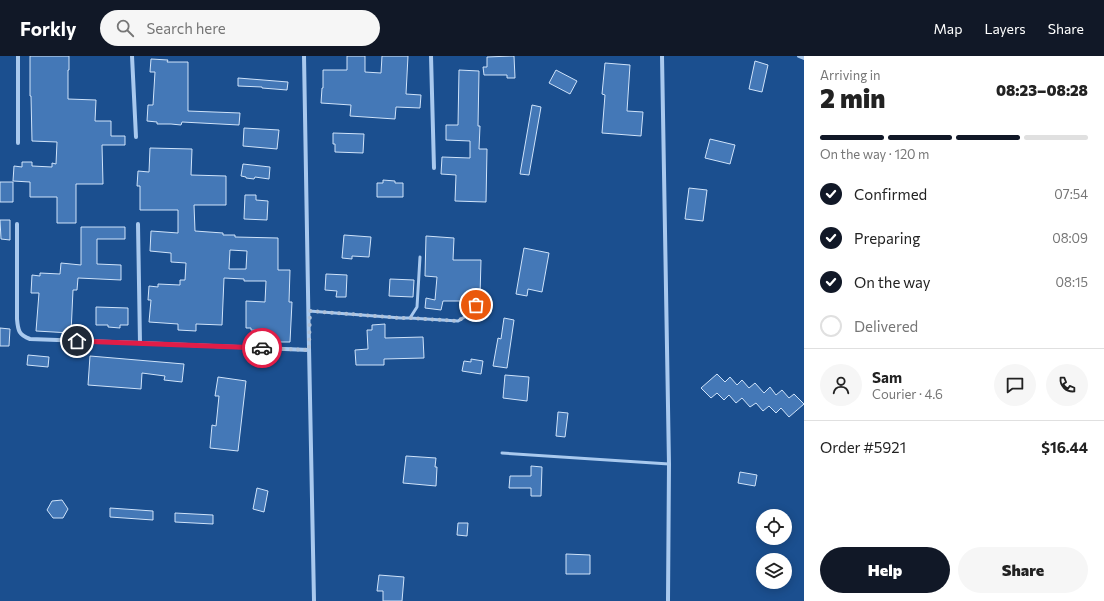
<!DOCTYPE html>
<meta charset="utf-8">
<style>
:root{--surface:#fff;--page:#f6f6f6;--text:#222;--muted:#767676;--line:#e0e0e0;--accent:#111827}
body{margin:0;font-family:Commissioner,sans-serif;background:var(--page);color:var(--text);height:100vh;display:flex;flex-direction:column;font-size:15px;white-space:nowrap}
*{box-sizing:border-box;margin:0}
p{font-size:13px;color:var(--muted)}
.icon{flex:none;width:22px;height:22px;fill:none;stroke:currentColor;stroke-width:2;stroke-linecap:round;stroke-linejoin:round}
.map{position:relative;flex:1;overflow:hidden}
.sheet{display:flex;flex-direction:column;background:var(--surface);width:300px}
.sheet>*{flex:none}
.buttons{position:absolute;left:756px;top:453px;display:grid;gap:8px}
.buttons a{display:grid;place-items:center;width:36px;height:36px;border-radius:50%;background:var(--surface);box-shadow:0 2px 10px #0003;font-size:20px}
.pin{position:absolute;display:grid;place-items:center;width:34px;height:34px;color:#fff;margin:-17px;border:2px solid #fff;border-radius:50%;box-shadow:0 1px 4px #0007}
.courier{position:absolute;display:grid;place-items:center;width:40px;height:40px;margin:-20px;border:3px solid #e11d48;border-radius:50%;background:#fff;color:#222;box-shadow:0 1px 5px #0007}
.overview em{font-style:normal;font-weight:800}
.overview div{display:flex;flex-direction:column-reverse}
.overview{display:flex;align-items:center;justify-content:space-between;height:68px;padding:0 16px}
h1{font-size:26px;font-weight:800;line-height:30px}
.bar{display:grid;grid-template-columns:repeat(4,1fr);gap:6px 4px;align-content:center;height:48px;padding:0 16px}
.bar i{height:5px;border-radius:3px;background:var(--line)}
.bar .active{background:var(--accent)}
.bar p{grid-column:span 4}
.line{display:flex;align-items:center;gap:10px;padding:0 16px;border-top:1px solid var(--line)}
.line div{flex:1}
.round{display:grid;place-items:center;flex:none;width:42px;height:42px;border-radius:21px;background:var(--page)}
ol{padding:0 16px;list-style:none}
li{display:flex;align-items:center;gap:12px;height:44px}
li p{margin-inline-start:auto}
li .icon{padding:4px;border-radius:50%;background:var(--accent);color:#fff;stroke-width:4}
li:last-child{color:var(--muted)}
li i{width:22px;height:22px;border:2px solid var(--line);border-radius:50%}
.action{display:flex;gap:8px;margin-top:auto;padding:8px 16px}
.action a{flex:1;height:46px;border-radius:24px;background:var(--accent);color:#fff;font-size:16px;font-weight:800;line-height:46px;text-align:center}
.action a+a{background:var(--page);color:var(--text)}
header{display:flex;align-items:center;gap:24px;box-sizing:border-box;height:56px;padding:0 20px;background:var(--accent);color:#fff}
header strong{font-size:19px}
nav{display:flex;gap:22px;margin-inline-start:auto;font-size:14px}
.search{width:280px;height:36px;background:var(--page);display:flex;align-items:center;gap:10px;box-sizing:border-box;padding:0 14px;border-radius:22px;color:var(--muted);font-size:15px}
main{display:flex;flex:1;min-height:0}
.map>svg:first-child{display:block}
</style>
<header>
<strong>Forkly</strong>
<div class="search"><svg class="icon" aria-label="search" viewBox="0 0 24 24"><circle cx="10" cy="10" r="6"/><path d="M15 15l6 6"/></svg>Search here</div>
<nav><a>Map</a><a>Layers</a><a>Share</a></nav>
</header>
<main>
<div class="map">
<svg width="804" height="545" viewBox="0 0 804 545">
<rect width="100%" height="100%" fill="#1b4f8f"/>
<path fill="#4478b7" stroke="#cfe3fa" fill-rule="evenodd" d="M30,0H69V14H68V43L96,44L95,65H111V80H125V89H102L103,128H76V167H57V141H30V126L13,125L14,110L22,111V106H32V110L52,111V107L56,108L57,86L32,85L31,40H30Z
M347,0H365V16L381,17L382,0H408L406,38L421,39L420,52L396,51L395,63L350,60L351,49L321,47L322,32H323V14H347Z
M511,0H514L515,22H507V19H484L483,11H487V1Z
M151,3L168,4L167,6H188V55L240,57L239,69L182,66L181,69L171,68H157V66L147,65L148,49H153L155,16H150Z
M755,5L768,9L762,36L749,33Z
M605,7L630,9L627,55L643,56L641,80L602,77L605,39L602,38Z
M459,14L479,15L478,70H480L479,93H487L486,146L455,145L456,119L441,118L442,101L470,102V85L446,84V69H458Z
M556,14L577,25L570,38L549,27Z
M238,22L288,26L287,34L262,32V31L238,30Z
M532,49L541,51L529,119L520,118Z
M244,72L279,74L277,93L243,90Z
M333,77L364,78L363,97L335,96V88H333Z
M710,83L735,89L730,108L705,102Z
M150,92L192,93L191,119L226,120V149H194L195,175L223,177V179H235V181L278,182V214H290L289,246H292L290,286H271V282H267L268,275L251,274V272H246V245L265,246L266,225H244V223L224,222L222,269L196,268V275L178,274V268L149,266L151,244H148L149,230L158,231V228L180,229V224H185L186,207L171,206V197L150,195L151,175L178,177V154H140V130H137L138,115L149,116ZM230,194L247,195L246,213H229Z
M243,108L270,111L269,123L255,121L254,123L246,122V121L241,120Z
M383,124L395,125V127H403V141H377V127H383Z
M0,126H13V146H0Z
M689,132L707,134L703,165L685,163Z
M245,139H256V144L268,145L267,164L244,163Z
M0,164H10V184L1,183Z
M81,171H125V183H97V208L121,209V224L78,222L77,234H73L71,277L36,275L39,237H31L32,219L40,220V217L60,218L61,207L81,209Z
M344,179L371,181L369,201L352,200V203L342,202Z
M426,180L454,182L453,204H481L480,240L464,239V245H443L441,254L425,252L426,242L435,244L437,221L425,220Z
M524,192L549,197L542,236L528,233L527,240L516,238Z
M326,218L347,219L346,241H336L337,235L325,234Z
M390,223L414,224L413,241L389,240Z
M96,251L128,252V269H120V272L108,271V269H96Z
M504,262L514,264L507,312L493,310L498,282L501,283Z
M385,268V282L423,281L424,302L384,303V309H356L355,294L368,293L367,274H372V269Z
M0,272L10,273L9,290H0Z
M28,299L49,301L48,311L27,309Z
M90,300L184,308L182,326L164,324L165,320L142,317L141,333L88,329Z
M471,303L483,305L481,318L462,315L464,305L471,306Z
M717,318L725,326L730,321L737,329L742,324L749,332L755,327L764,337L770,331L776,339L782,334L789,342L794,338L804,348L789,361L781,352L776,357L769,350L763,355L756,347L750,351L742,342L736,347L729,339L724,344L717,337L711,342L701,332Z
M505,319L529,321L527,345L503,342Z
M218,321L246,325L238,395L210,392L212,369L216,370L219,340H215Z
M558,356L568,357L565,381L556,380Z
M406,400L436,402L435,411H437L436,430L403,427Z
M531,410L542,411L541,440H531V432H509L510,420H531Z
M740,416L757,419L755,430L738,427Z
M257,432L268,435L264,456L253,453Z
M62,444L68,453L63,462H53L47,454L52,445Z
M110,452L153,455V464L110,461Z
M175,457L213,459V468L175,466Z
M458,467H468L467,480L457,479Z
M566,498L590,499V518H566Z
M379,519L404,521L402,545H383V535H377Z"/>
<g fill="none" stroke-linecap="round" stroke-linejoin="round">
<path stroke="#a9c9ee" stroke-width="3" d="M309,255L401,262H410L417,251L420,201
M410,262L458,265L471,257L475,249
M502,397L669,408"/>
<path stroke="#a9c9ee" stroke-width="4" d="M132,0L136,81
M304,0C308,182 309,363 314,545
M431,0L434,112
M662,0L669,408L668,545
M799,0L804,2
M18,87V0
M17,168V263C18,275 19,279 30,283L140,287L309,294
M138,168L140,287"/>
</g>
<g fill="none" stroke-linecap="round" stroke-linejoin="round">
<path stroke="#afc1d8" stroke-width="4" stroke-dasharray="0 7.2" d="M262,292L309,294L310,255L401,262H410L458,265L471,257L476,249"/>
<path stroke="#e11d48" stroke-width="5" d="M77,285L262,292"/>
</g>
</svg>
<div class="buttons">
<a><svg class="icon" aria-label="locate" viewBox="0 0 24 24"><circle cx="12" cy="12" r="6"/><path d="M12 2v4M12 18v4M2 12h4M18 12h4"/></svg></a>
<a><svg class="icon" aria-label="layers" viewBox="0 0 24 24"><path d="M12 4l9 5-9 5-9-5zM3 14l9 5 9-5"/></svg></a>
</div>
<div class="pin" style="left:476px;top:249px;background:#ea580c"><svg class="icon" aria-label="bag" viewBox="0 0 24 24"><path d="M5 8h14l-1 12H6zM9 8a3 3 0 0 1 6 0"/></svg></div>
<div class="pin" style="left:77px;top:285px;background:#1f2937"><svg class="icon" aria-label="home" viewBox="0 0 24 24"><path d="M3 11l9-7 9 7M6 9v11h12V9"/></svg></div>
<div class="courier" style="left:262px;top:292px"><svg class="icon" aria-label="car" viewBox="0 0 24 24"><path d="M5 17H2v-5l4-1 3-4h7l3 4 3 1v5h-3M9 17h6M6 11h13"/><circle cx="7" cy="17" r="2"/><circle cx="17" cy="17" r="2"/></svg></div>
</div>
<section class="sheet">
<div class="overview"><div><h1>2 min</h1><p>Arriving in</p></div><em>08:23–08:28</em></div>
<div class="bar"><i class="active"></i><i class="active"></i><i class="active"></i><i></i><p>On the way · 120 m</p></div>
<ol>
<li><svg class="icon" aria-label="check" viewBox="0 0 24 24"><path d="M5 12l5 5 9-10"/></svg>Confirmed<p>07:54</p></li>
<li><svg class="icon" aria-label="check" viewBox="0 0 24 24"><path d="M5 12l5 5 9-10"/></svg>Preparing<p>08:09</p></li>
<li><svg class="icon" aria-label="check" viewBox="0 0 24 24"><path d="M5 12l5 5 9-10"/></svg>On the way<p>08:15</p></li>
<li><i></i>Delivered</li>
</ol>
<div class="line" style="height:72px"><a class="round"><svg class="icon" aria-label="person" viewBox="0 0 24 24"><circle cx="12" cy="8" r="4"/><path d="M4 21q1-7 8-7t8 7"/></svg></a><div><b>Sam</b><p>Courier · 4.6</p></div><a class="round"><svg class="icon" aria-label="chat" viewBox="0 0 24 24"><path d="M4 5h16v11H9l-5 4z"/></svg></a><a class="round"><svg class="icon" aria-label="phone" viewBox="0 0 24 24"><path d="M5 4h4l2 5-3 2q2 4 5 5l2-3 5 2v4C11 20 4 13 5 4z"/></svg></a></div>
<div class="line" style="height:52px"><div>Order #5921</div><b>$16.44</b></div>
<div class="action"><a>Help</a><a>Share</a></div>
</section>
</main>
